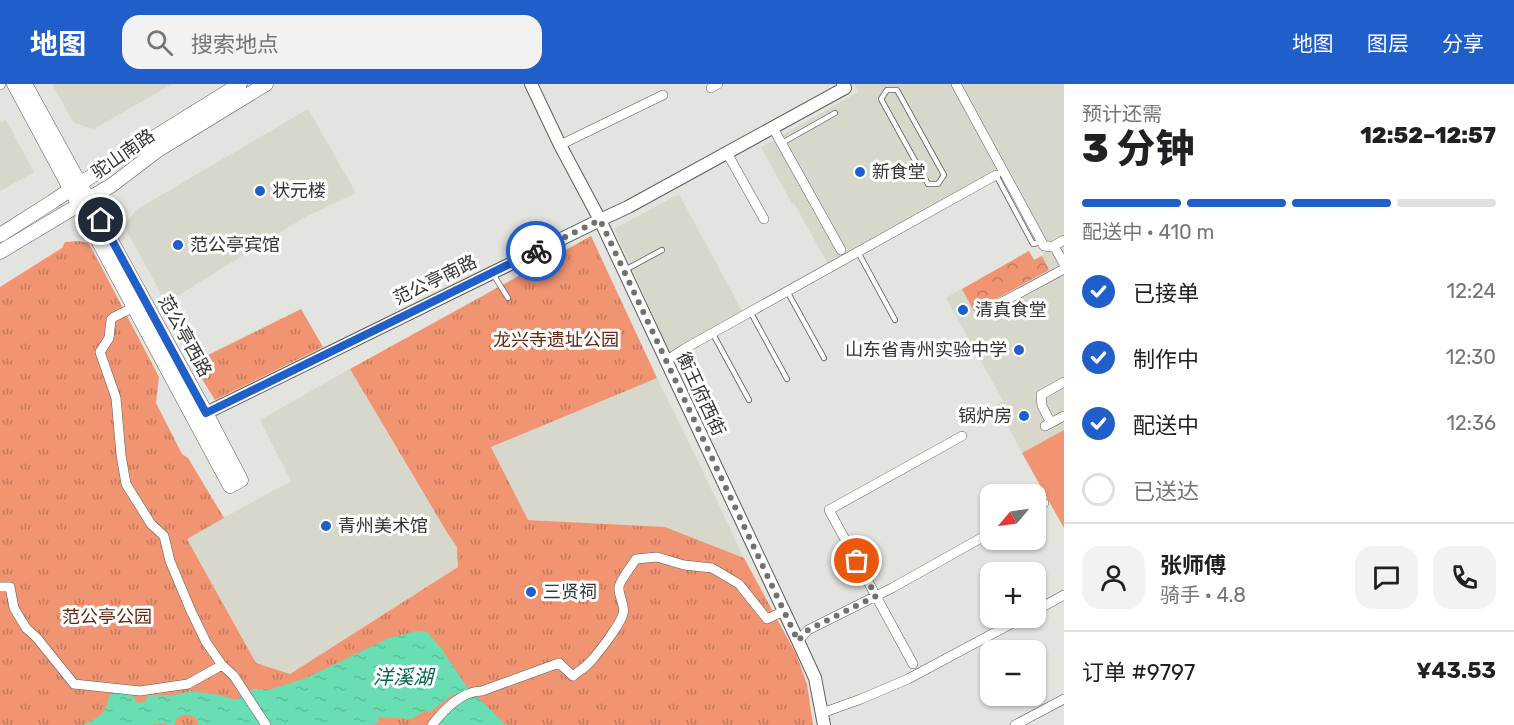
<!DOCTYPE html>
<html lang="zh">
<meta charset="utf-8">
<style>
:root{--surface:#fff;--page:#f2f2f2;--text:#202124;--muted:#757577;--line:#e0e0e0;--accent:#205eca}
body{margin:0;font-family:Rubik,"Noto Sans SC",sans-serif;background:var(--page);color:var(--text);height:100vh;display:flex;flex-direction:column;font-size:22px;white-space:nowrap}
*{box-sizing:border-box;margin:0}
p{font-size:20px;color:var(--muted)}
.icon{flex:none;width:33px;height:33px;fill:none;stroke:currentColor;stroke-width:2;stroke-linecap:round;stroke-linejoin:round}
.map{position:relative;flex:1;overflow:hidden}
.side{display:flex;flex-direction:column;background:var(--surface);width:450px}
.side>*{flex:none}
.needle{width:39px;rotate:241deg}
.buttons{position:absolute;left:980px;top:400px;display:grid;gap:12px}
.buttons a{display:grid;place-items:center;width:66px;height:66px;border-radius:12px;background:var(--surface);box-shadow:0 2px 4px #0004;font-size:30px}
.pin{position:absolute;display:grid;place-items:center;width:51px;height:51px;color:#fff;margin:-26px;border:3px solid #fff;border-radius:50%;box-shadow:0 2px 6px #0007}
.courier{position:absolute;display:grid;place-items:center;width:60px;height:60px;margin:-30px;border:4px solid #205eca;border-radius:50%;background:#fff;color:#222;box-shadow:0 2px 8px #0007}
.overview em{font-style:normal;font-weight:800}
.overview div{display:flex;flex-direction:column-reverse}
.overview{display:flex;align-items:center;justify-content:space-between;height:102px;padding:0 18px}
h1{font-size:39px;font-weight:800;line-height:45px}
.bar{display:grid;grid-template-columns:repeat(4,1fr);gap:9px 6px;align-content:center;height:72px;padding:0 18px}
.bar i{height:8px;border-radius:4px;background:var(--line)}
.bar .on{background:var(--accent)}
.bar p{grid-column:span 4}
.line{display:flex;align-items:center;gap:15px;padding:0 18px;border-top:2px solid var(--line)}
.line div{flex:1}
.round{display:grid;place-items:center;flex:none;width:63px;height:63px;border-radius:18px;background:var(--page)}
ol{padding:0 18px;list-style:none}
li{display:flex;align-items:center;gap:18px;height:66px}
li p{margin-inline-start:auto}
li .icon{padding:6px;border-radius:50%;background:var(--accent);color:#fff;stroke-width:4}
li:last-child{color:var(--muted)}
li i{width:33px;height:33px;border:3px solid var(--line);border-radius:50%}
header{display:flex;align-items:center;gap:36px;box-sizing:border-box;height:84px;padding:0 30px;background:var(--accent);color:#fff}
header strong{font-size:28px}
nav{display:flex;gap:33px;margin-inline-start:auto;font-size:21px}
.search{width:420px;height:54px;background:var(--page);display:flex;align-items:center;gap:15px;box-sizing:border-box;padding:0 21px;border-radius:18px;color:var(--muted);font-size:22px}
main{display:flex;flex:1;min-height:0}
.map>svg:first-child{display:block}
</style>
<header>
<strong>地图</strong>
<div class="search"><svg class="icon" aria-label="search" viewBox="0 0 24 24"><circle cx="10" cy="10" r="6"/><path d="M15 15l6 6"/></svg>搜索地点</div>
<nav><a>地图</a><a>图层</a><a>分享</a></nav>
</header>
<main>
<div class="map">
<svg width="1064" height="641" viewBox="0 0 1064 641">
<defs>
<pattern id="forest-crowns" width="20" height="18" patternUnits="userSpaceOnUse" patternTransform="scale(1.5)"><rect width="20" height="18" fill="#f09472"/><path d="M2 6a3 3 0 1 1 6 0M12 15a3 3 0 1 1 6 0" fill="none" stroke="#c37a5e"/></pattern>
<pattern id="park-tufts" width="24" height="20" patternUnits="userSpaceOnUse" patternTransform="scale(1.5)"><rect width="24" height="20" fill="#f09472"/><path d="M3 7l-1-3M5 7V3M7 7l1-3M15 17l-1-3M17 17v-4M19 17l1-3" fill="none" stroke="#c37a5e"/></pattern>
<pattern id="water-ripples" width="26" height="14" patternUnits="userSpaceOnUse" patternTransform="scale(1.5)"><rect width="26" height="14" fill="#6adeb3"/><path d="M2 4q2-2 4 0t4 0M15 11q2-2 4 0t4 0" fill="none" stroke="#5cbf9a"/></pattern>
</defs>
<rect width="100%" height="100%" fill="#e3e3df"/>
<path fill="#d8d7cc" d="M52,0H172L94,45L74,39Z
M854,0H1064V444L996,321L1003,317L946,214L1029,167L1034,176L1044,170L997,85L828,180L794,119L792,120L761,63L858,8Z
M308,25L356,109L305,133L166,219L124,142L136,126Z
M0,36L1,38L6,36L34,88L0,107Z
M679,110L742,227L670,268L614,145Z
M350,285L448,450L458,463V483L290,590L256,579L187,454L291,397L260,336Z
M657,294L697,375L744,474L665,443L527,436L491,362Z"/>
<path fill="#f09472" d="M1064,346V444L1022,369Z"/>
<path fill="url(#forest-crowns)" d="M1029,167L1034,176L1042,172L1049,186L974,227L962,205Z"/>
<path fill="url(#park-tufts)" d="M591,152L657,294L491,363L528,436L665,443L744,474L796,570L807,600L813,641H0V203L62,164L65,158L79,157L88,159L92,165L159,293L156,319L182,370L188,374L224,434L187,455L256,579L290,590L458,483L457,463L448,450L350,285Z
M301,225L323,263L215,316L192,279Z"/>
<path fill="url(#water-ripples)" d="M417,547L427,548L441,564L467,603L506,641H435L462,609L452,611L429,629L427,626L411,635L381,633L378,635L379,638L373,641H198L197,637L193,632C186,630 181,630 175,636V641H167L164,639L151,641H83C88,638 95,636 100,631C117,616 95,607 131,610L138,619L145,618L148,611H175L191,607L220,611L235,616L253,605H272L306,594L389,554Z"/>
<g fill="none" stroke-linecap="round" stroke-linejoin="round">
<defs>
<path id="lane" d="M887,6H897L944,91L938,100H928L881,15Z
M782,59L835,29
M996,91L1033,160L1041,158
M858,168L895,236
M625,186L662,166
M493,190L508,214
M787,207L824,274
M751,229L787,295
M713,250L749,316"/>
<path id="street" d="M956,0L1044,162L1052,163L1064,156
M0,1L1,0
M711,4L718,0
M773,44L841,166
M560,61L663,11
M727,69L764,135
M1054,162L1064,180
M134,223L114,233L111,236L109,254L100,268L116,314L121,371L126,400L151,440L164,452L170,477L191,527L206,558L222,581
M984,228L1064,185
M666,277L684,265L750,228L996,91
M1051,339L1042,322L1041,311L1064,298
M1045,342L1064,332
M1035,424L1044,419
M0,503H10L14,524L26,544L37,554L74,600L140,607L188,600L222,581L234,592L266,641
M1035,527L1064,511
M798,557L808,546L892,504L990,449
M913,580L829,426L962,352
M822,629L861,615L908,595L1022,534
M432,641C444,626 461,607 482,607L559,579L573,592C579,587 586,583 591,577C599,568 620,541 623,530C626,522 618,512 619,503C619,498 632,481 636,475L657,473L684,481L712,484L739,500L767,535L784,527
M1015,641L1064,615"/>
<path id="secondary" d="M531,0L560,61L600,136L798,557L815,594L824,641
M198,333L600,136L628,123L845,4L843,0"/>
<path id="primary" d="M14,0L230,402L241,396L206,329L25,0
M0,151L52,118L71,105L240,0
M0,168L112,101L158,66L266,0"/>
</defs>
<use href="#lane" stroke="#5d5c59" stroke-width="6"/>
<use href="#street" stroke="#5d5c59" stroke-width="10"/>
<use href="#secondary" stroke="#5d5c59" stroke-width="14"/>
<use href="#primary" stroke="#5d5c59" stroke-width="15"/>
<use href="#lane" stroke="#fff" stroke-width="4.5"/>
<use href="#street" stroke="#fff" stroke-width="9"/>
<use href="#secondary" stroke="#fff" stroke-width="12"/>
<use href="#primary" stroke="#fff" stroke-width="14"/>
</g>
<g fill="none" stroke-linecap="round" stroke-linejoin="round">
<path stroke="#71716f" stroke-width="6" stroke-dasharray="0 10.8" d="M536,167L600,136L798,557L808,546L876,512L857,477"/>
<path stroke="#205eca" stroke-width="8" d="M101,136L206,329L536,167"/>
</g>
<g fill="#205eca" stroke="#fff" stroke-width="2">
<circle cx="860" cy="88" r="6"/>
<circle cx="260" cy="107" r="6"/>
<circle cx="178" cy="161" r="6"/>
<circle cx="963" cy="226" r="6"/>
<circle cx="1019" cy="266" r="6"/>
<circle cx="1024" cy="332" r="6"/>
<circle cx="326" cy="442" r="6"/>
<circle cx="531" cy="508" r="6"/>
</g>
<g text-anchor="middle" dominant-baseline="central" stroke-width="6" stroke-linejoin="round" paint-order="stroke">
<g font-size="18" fill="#343432" stroke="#fff">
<text transform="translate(123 70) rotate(-35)">驼山南路</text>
<text transform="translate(435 196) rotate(-26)">范公亭南路</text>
<text transform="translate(185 252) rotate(61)">范公亭西路</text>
<text transform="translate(701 310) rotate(65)">衡王府西街</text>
</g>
<g font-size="18" fill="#343432" stroke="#fff" text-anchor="start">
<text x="872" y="88">新食堂</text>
<text x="272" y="107">状元楼</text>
<text x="190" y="161">范公亭宾馆</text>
<text x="975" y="226">清真食堂</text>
<text x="1007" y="266" text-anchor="end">山东省青州实验中学</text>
<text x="1012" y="332" text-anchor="end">锅炉房</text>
<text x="338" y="442">青州美术馆</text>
<text x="543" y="508">三贤祠</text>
</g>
<g font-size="18" fill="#632811" stroke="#fff">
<text x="556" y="256">龙兴寺遗址公园</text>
<text x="107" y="533">范公亭公园</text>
</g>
<g font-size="20" font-style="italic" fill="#006449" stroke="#fff">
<text x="403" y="593">洋溪湖</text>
</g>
</g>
</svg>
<div class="buttons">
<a><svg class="needle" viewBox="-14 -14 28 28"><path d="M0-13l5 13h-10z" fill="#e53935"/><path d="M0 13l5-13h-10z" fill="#757577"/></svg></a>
<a>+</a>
<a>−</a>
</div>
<div class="pin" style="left:857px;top:477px;background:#ea580c"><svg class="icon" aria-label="bag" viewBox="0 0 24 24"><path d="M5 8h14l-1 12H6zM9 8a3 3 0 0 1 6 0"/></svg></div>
<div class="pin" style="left:101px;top:136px;background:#1f2937"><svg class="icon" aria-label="home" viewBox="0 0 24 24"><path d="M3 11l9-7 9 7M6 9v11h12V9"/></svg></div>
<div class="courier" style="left:536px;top:167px"><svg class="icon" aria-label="bike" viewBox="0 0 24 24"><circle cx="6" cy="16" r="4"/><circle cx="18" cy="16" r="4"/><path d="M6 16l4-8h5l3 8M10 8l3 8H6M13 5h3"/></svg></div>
</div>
<section class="side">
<div class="overview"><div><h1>3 分钟</h1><p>预计还需</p></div><em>12:52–12:57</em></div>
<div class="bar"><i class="on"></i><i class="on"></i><i class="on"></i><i></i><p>配送中 · 410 m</p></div>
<ol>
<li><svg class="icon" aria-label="check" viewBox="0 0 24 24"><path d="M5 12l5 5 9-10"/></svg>已接单<p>12:24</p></li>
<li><svg class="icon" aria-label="check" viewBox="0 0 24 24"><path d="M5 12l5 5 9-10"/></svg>制作中<p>12:30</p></li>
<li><svg class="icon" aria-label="check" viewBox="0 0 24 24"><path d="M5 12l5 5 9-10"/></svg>配送中<p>12:36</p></li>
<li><i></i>已送达</li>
</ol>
<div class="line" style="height:108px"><a class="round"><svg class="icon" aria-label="person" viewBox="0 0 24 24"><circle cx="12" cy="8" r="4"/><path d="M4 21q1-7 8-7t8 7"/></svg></a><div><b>张师傅</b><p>骑手 · 4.8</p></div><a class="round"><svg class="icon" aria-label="chat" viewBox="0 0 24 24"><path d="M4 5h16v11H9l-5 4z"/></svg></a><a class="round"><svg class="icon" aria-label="phone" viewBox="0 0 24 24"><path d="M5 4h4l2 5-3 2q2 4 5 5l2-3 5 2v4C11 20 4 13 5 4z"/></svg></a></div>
<div class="line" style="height:78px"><div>订单 #9797</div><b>¥43.53</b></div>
</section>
</main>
